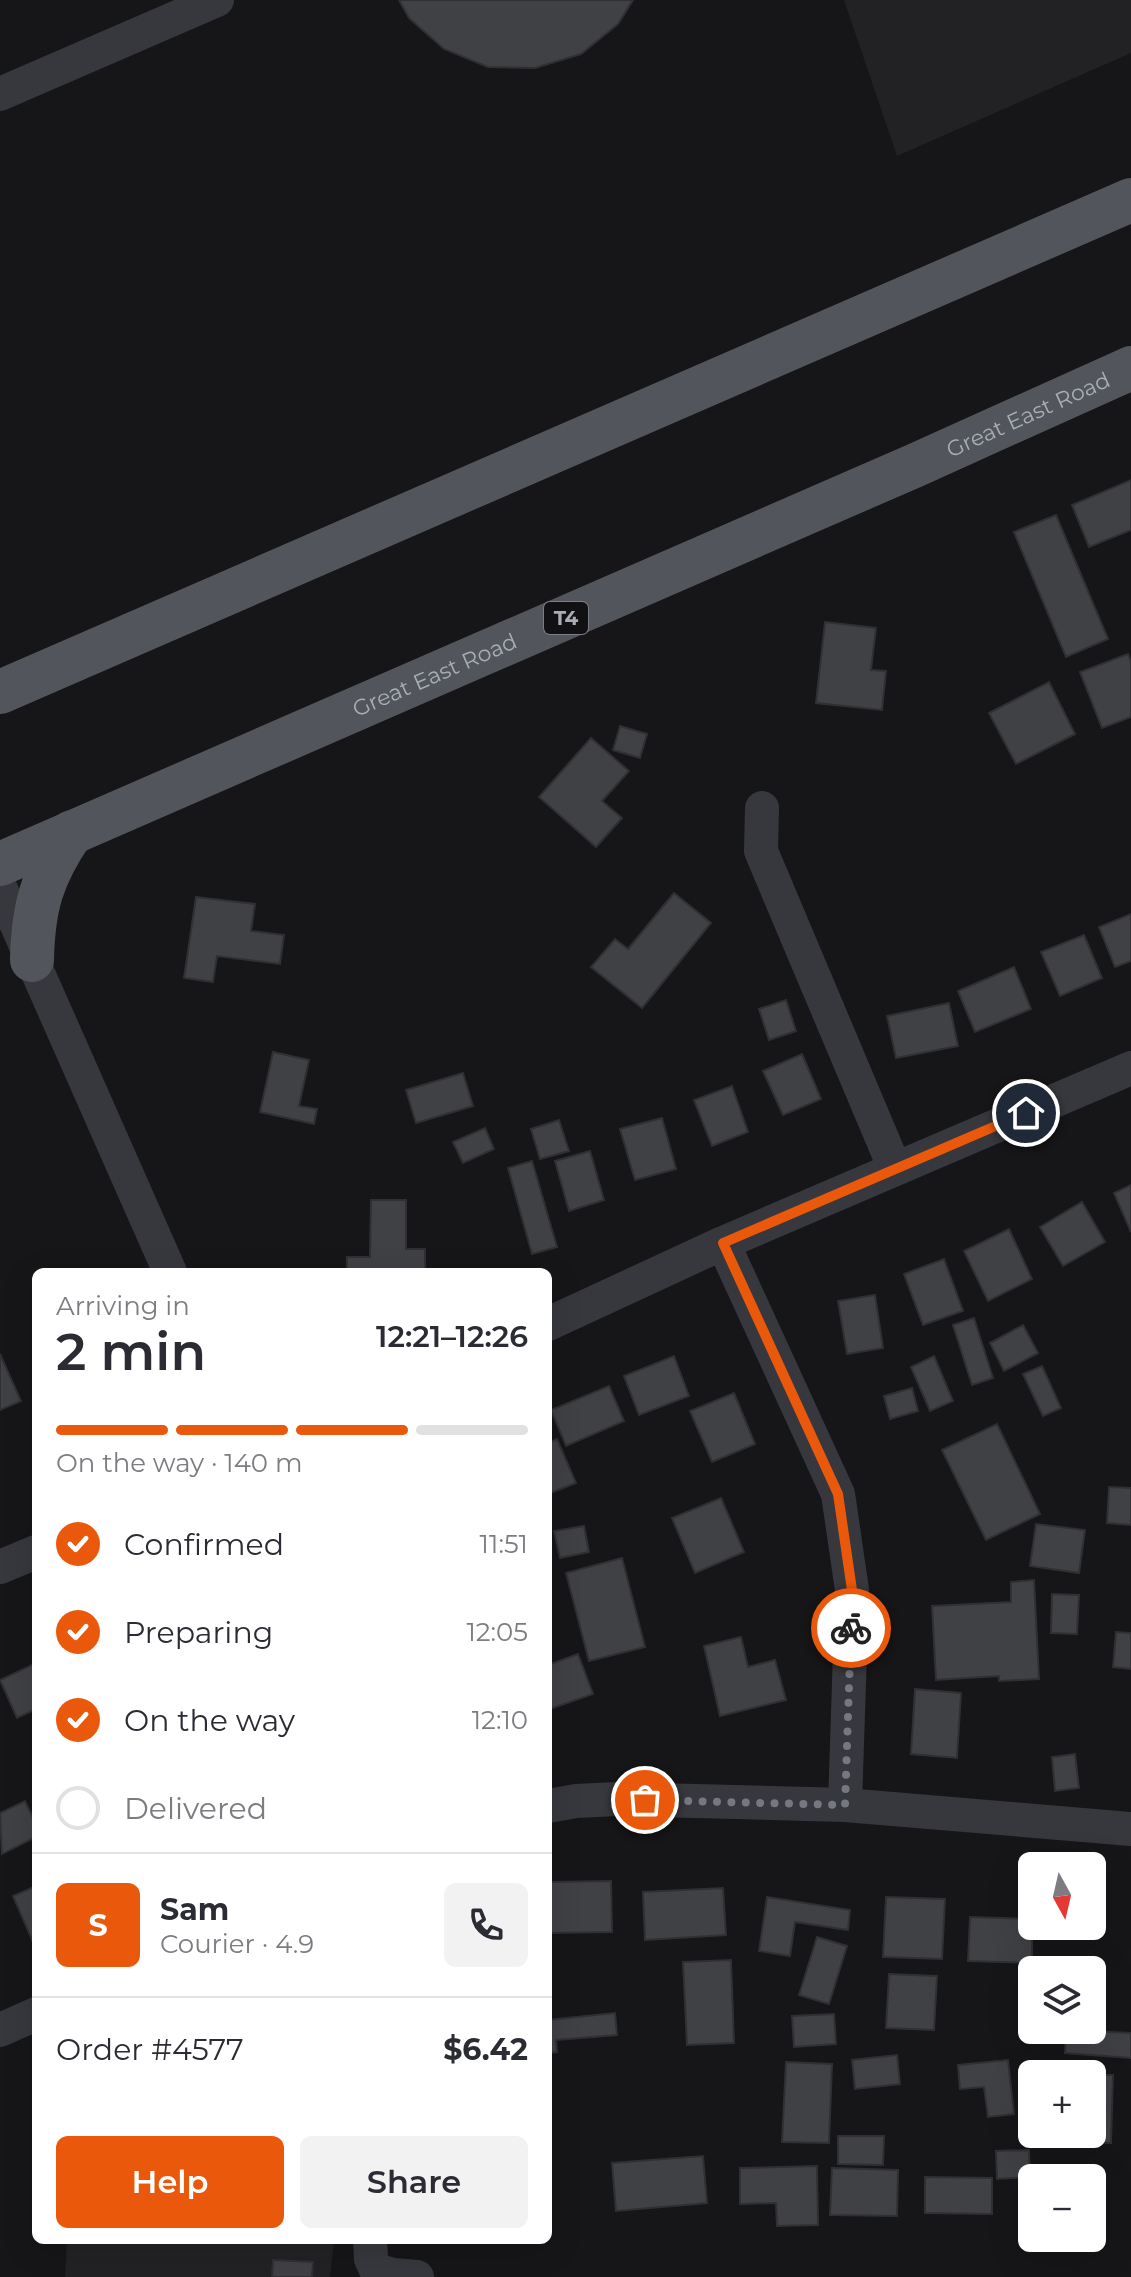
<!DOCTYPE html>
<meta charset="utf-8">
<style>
:root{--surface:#fff;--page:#f2f2f3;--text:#2b2b33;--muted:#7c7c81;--line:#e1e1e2;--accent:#ea580c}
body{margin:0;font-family:Montserrat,sans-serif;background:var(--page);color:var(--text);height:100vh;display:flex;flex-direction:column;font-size:30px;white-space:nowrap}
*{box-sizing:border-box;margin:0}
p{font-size:26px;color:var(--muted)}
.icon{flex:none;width:44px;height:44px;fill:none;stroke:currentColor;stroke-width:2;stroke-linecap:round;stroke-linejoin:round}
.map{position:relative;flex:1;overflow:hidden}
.details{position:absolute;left:32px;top:1268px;width:520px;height:976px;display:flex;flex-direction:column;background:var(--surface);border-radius:12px;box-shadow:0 8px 32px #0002}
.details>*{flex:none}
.needle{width:52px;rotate:172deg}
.controls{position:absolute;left:1018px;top:1852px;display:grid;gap:16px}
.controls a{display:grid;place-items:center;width:88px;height:88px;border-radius:12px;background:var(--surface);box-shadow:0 8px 32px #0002;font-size:40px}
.pin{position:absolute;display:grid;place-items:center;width:68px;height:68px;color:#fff;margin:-34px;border:4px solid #fff;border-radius:50%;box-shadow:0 2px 8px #0007}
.courier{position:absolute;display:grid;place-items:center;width:80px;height:80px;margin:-40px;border:6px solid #ea580c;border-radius:50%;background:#fff;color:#222;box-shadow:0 2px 10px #0007}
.head em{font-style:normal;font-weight:600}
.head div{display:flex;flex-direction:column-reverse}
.head{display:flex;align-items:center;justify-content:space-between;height:136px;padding:0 24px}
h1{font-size:52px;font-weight:600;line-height:60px}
.bar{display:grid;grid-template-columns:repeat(4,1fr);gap:12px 8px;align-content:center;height:96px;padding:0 24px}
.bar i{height:10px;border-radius:6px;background:var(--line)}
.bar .current{background:var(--accent)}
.bar p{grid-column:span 4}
.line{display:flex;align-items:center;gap:20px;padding:0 24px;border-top:2px solid var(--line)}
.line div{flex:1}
.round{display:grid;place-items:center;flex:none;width:84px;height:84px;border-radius:12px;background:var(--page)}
ol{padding:0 24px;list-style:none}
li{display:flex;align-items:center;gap:24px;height:88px}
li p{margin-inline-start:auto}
li .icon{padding:8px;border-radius:50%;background:var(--accent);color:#fff;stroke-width:4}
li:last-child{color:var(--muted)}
li i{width:44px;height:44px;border:4px solid var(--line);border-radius:50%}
.cta{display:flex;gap:16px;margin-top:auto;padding:16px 24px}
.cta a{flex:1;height:92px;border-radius:12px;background:var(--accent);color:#fff;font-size:32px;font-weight:600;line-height:92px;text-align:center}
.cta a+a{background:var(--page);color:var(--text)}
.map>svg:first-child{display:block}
</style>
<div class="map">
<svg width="1131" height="2277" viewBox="0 0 1131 2277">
<rect width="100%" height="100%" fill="#161618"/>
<path fill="#222225" d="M844,0H1131V53L897,156Z
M67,2240H334L330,2277H65Z"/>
<path fill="#404145" stroke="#303034" stroke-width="2" d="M399,0H633L618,24L581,54L535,68L488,67L444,49L409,18Z
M1131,480V530L1089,547L1072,505Z
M1056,515L1108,639L1066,657L1014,532Z
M825,622L876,628L871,670L886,671L882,710L816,703Z
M1128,654L1131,662V717L1102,728L1080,672Z
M1049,682L1075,734L1016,764L989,713Z
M620,726L647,734L640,758L613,750Z
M591,738L629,771L602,801L622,818L596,847L539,797Z
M674,893L711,923L642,1008L591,967L615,939L628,949Z
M196,897L255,904L251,931L284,935L280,964L217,956L213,982L184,978Z
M1131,914V961L1115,967L1099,927Z
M1084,935L1102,978L1060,996L1041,952Z
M1014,967L1031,1009L975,1032L958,991Z
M786,1000L796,1031L769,1040L759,1009Z
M949,1003L958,1046L896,1058L887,1016Z
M273,1052L309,1060L299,1106L317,1109L314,1124L260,1112Z
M802,1054L821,1099L783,1115L763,1071Z
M463,1073L473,1106L416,1123L406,1090Z
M732,1086L748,1132L712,1146L694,1100Z
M662,1118L676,1169L635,1180L620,1129Z
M559,1120L569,1151L540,1159L531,1129Z
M485,1128L494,1149L463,1163L453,1142Z
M590,1151L604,1200L569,1211L555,1161Z
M532,1161L557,1247L532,1254L508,1168Z
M1131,1185V1232L1114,1193Z
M371,1200H406V1249H425V1272H347V1257H370Z
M1082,1202L1105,1242L1063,1266L1040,1227Z
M1009,1229L1032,1279L988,1301L964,1251Z
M944,1259L963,1311L923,1325L904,1274Z
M875,1295L883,1348L847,1354L838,1301Z
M974,1318L993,1378L972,1385L953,1325Z
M1023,1325L1038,1353L1004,1371L990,1343Z
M0,1354L21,1401L0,1410Z
M674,1356L689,1396L639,1415L624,1376Z
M934,1356L953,1401L930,1411L911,1367Z
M1042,1366L1061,1408L1043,1416L1023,1374Z
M609,1386L624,1421L566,1446L551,1410Z
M912,1388L918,1411L890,1419L884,1396Z
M734,1393L755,1444L712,1462L690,1411Z
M997,1424L1040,1514L986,1540L942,1450Z
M557,1439L576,1483L548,1494V1443Z
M1109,1487L1131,1488V1525L1107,1523Z
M721,1498L744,1552L695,1573L672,1518Z
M1036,1524L1085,1530L1079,1573L1030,1566Z
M584,1526L589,1552L560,1558L554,1531Z
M622,1558L645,1647L589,1661L566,1573Z
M1034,1580L1039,1679L999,1681V1676L936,1680L932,1606L1011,1602V1582Z
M1052,1594L1079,1595L1077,1634L1051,1633Z
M1116,1632L1131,1633V1669L1113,1667Z
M741,1637L748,1667L775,1660L786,1700L720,1716L704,1646Z
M578,1654L593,1694L550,1709L548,1665Z
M36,1663V1709L17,1718L0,1680Z
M915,1689L961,1693L957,1758L911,1754Z
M1075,1754L1079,1788L1055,1791L1052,1757Z
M25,1801L36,1824V1837L2,1854L0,1813Z
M611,1881L612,1932L548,1933V1882Z
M36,1886V1949L13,1896Z
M723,1888L726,1935L645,1940L643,1892Z
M767,1897L850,1910L848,1930L795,1922L790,1956L759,1951Z
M886,1897L945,1899L942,1959L883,1957Z
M970,1917L1032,1919V1963L968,1961Z
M817,1937L847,1946L829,2004L799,1995Z
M731,1960L734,2043L687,2045L683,1962Z
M889,1974L937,1976L934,2030L886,2028Z
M615,2013L617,2035L556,2040L557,2052L548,2053V2020Z
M834,2014L836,2044L794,2047L792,2016Z
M1066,2030L1131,2033V2058L1065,2053Z
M897,2055L900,2084L855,2089L852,2060Z
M1008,2060L1014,2114L988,2117L984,2087L960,2089L958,2065Z
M786,2062L832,2064L829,2143L782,2142Z
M1092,2075H1113L1111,2143L1059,2142V2134H1092Z
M838,2136H884L883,2165L838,2164Z
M1029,2150L1030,2177L997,2179L996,2151Z
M703,2156L707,2203L616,2211L612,2163Z
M817,2166L818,2225L777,2226L776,2203L740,2204V2168Z
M832,2168L898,2170L897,2216L830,2215Z
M925,2177L992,2178V2214L925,2213Z
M1097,2205L1099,2236H1092V2206Z
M273,2260L313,2262L312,2277H272Z"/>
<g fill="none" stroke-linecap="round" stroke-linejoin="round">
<path stroke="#37383d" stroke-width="34" d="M0,94L217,0
M762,808L761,851L895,1169
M0,887L170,1272
M723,1243L838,1494L852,1590L845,1805
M548,1324L723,1243L1131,1068
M0,1567L36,1552
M548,1806L576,1801L617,1799L845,1805L1131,1829
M0,2030L36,2014
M370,2240L371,2259L376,2270L393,2275L417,2277"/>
<g stroke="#53555c" stroke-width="44">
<path d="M0,692L1131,200"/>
<path id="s1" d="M0,864L916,465L1131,368"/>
<path d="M32,960C33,907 42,876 72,832"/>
</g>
</g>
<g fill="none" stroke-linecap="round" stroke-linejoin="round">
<path stroke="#757880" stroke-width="8" stroke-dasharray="0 14.4" d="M645,1800L845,1805L851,1628"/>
<path stroke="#ea580c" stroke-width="10" d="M851,1628L852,1590L838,1494L723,1243L1026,1113"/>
</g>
<g text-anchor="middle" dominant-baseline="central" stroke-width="7" stroke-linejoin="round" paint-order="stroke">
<rect fill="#111113" stroke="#7b7e86" stroke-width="2" x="544" y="602" width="44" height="32" rx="6"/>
<g font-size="20" font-weight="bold" fill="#a8adb8">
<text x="566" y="618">T4</text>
</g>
<g font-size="22" fill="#a8adb8" stroke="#111113">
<text stroke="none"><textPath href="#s1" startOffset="1122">Great East Road</textPath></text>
<text stroke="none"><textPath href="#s1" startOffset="474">Great East Road</textPath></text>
</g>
</g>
</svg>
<div class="controls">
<a><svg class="needle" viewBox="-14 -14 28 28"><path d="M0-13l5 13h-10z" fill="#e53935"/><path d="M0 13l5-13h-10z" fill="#7c7c81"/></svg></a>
<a><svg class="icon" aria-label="layers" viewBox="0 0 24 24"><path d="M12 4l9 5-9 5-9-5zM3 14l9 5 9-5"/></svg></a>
<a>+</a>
<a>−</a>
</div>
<div class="pin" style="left:645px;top:1800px;background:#ea580c"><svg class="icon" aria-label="bag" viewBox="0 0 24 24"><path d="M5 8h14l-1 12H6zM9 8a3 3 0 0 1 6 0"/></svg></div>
<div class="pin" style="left:1026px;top:1113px;background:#1f2937"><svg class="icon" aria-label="home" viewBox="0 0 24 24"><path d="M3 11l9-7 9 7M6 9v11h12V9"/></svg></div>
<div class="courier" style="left:851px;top:1628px"><svg class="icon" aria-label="bike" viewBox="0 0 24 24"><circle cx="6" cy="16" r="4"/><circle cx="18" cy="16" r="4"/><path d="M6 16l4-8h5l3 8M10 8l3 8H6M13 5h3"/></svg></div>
<section class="details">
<div class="head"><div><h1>2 min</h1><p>Arriving in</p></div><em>12:21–12:26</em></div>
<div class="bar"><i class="current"></i><i class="current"></i><i class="current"></i><i></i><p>On the way · 140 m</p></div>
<ol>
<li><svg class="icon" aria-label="check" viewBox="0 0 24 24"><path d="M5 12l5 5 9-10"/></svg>Confirmed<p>11:51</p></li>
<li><svg class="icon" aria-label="check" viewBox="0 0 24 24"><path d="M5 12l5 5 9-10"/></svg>Preparing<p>12:05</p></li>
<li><svg class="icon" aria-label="check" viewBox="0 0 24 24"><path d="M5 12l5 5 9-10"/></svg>On the way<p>12:10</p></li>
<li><i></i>Delivered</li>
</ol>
<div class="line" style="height:144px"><b class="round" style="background:var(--accent);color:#fff">S</b><div><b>Sam</b><p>Courier · 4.9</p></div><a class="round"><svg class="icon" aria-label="phone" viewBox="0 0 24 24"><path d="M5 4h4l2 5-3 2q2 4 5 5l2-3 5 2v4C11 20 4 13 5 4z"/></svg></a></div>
<div class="line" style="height:104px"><div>Order #4577</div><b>$6.42</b></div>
<div class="cta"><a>Help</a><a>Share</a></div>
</section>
</div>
